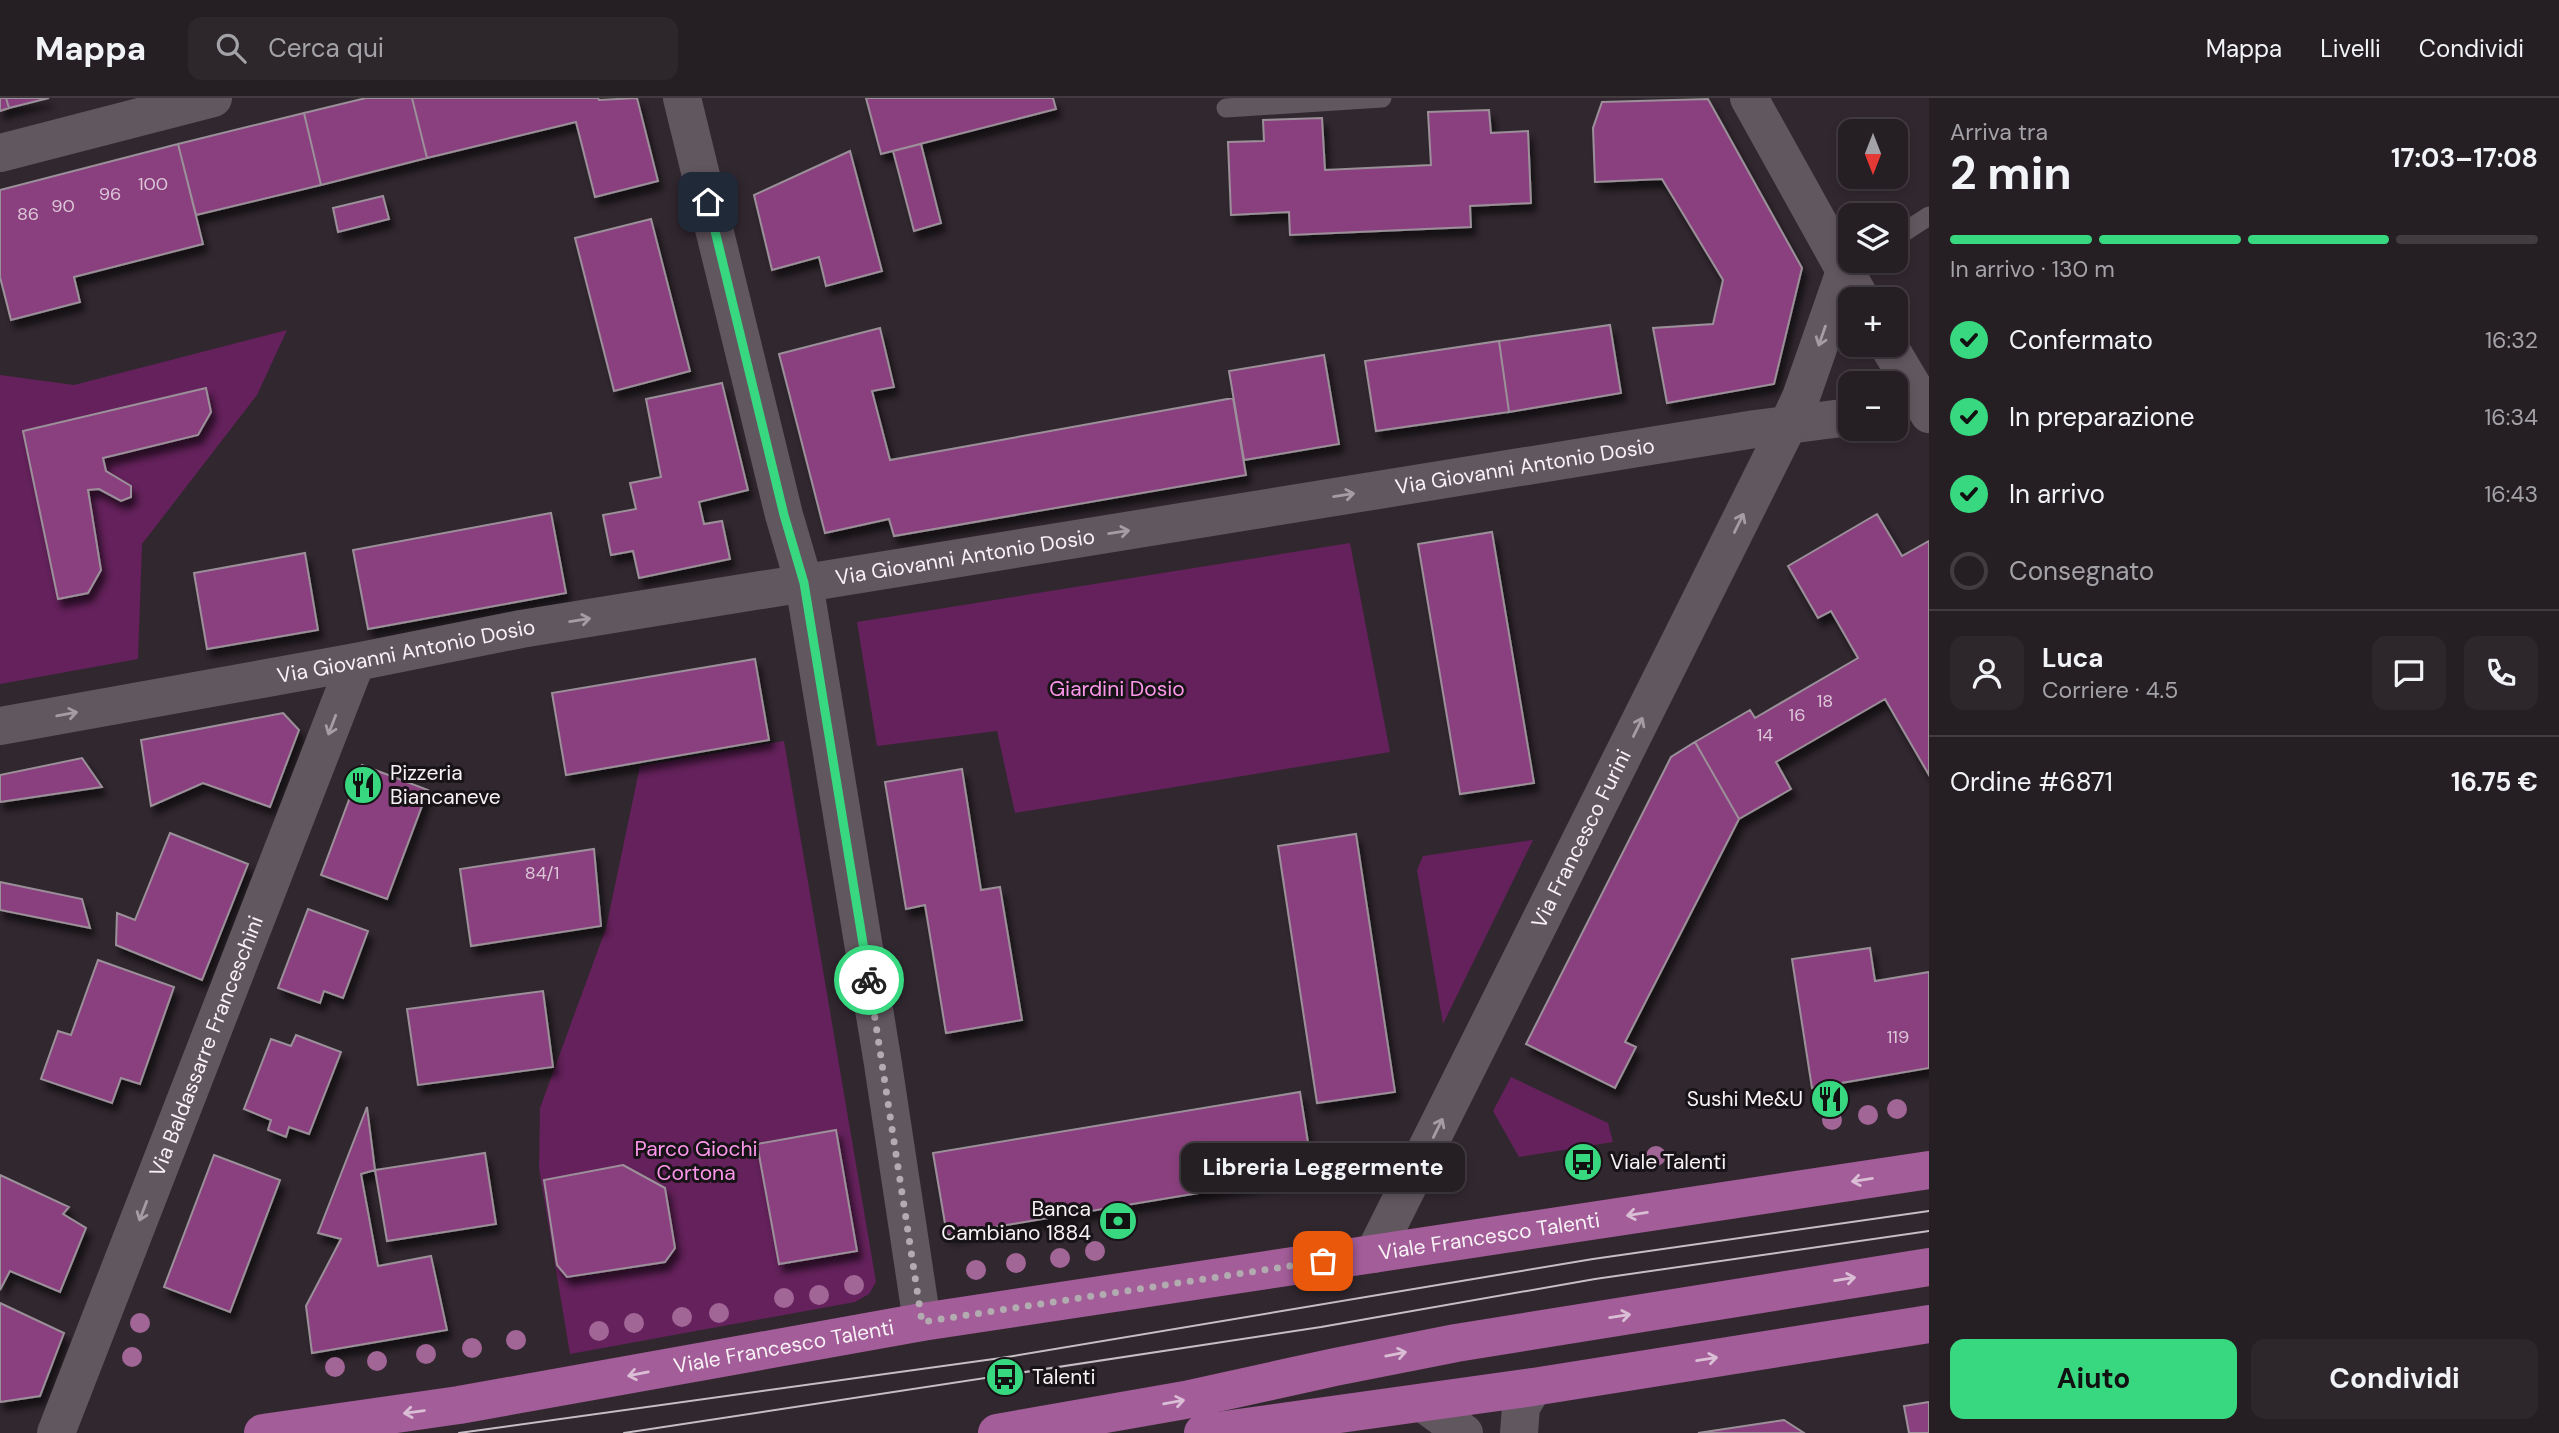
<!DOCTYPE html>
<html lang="it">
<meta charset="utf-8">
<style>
:root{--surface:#251e23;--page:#2d272b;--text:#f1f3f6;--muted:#a3a2a6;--line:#423c41;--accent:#38d880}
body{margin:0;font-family:"DM Sans",sans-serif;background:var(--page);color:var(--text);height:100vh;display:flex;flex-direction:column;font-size:26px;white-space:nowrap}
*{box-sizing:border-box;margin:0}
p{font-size:23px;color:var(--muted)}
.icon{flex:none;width:38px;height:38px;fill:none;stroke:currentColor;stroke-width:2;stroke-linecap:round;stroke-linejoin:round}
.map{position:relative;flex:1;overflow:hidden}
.side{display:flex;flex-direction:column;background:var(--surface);width:630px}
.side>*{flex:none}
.needle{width:46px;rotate:180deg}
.fabs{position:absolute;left:1838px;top:21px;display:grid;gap:14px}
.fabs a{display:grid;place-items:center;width:70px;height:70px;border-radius:14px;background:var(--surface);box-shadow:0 4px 10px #0003,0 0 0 2px var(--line);font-size:35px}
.pin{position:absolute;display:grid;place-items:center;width:60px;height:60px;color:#fff;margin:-30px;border-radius:14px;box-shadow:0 4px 10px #0006}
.courier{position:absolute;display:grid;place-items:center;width:70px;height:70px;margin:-35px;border:5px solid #38d880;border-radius:50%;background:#fff;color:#222;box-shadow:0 2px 9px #0007}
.bubble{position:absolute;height:49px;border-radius:14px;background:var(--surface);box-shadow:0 4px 10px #0003,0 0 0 2px var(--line);font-size:23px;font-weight:700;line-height:49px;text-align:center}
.overview em{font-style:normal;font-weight:700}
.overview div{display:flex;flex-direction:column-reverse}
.overview{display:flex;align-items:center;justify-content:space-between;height:119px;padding:0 21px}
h1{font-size:46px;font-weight:700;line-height:52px}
.bar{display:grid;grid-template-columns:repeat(4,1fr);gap:10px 7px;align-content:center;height:84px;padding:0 21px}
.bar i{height:9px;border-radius:5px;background:var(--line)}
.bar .on{background:var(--accent)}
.bar p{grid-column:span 4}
.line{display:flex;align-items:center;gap:18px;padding:0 21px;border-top:2px solid var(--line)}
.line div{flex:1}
.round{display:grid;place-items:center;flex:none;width:74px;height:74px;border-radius:14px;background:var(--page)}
ol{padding:0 21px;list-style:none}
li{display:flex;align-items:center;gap:21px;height:77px}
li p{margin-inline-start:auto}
li .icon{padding:7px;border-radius:50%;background:var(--accent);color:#111;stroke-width:4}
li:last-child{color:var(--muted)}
li i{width:38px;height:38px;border:4px solid var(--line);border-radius:50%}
.action{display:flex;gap:14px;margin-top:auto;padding:14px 21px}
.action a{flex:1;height:80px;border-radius:14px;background:var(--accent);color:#111;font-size:28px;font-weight:700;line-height:80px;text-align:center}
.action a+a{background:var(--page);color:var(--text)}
header{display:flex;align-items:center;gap:42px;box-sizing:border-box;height:98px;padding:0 35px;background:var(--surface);border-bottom:2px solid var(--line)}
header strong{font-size:33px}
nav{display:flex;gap:38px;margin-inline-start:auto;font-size:24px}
.search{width:490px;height:63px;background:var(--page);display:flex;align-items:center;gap:18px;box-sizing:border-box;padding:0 24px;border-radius:14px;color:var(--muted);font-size:26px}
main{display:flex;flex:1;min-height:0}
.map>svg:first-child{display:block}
</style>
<header>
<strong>Mappa</strong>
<div class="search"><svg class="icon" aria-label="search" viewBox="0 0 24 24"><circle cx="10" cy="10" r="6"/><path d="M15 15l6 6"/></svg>Cerca qui</div>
<nav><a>Mappa</a><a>Livelli</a><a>Condividi</a></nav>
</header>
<main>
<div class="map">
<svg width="1929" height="1335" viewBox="0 0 1929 1335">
<defs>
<filter id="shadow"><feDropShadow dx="4.5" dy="8" stdDeviation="3.5" flood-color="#0009"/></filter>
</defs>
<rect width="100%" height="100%" fill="#31282f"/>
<path fill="#64215b" d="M287,232L257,297L142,446L138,561L0,586V277L74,287Z
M1350,445L1390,654L1015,715L997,633L877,648L857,524Z
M784,643L876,1184L869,1196L855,1204L570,1256L539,1070L540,1010L606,830L640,668Z
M1533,742L1443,926L1417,772L1423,758Z
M1511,979L1608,1025L1613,1044L1519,1059L1493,1013Z"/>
<path fill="#8a407e" stroke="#9b9099" stroke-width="2" filter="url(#shadow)" d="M0,0H6L9,10L0,13Z
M6,0H49L9,10Z
M366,0H412L427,60L321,87L304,15Z
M412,0H598L599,2L637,0L658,83L595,99L576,24L427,60Z
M866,0H1053L1056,11L881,56Z
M1708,1L1802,170L1774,286L1667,305L1653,230L1713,226L1723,182L1662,81L1595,84L1593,30L1602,4Z
M1489,12L1491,35L1528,33L1531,105L1470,108L1471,129L1290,137L1289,114L1231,117L1228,44L1264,43L1263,22L1322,20L1325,72L1431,67L1428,14Z
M304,15L321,87L196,117L178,46Z
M178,46L203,146L74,179L80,204L11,222L0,179V92Z
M921,46L941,125L914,133L893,53Z
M850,53L882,173L826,188L819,159L772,172L754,97Z
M383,98L389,121L338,134L333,110Z
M651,121L690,273L614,293L575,140Z
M1610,227L1621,295L1509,314L1499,243Z
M880,230L894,289L872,293L890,362L1233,300L1246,377L894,438L889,421L825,435L779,256Z
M1499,243L1509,314L1376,333L1365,263Z
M1324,257L1339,346L1244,362L1229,273Z
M722,285L748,392L699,404L704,426L722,423L730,461L639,480L633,453L611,457L603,417L636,411L630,385L661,379L646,301Z
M206,290L211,314L198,337L103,360L106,373L131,388V399L121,403L99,391L88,392L101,472L88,495L58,501L23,333Z
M551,415L566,495L368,531L353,452Z
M1877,416L1902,458L1929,443V677L1885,601L1776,664L1791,691L1739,721L1695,644L1750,612L1755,620L1858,560L1831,513L1818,520L1788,468Z
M1492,434L1534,685L1460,696L1418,446Z
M305,455L318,532L207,551L194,475Z
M755,561L769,642L566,677L552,595Z
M283,615L299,632L270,709L203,685L151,708L141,642Z
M1695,644L1739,721L1625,944L1636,949L1615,990L1526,946L1671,659Z
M82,660L102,689L0,704V677Z
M362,667L428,692L387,801L321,777Z
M962,671L981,792L1000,789L1022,922L946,935L925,807L906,811L885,684Z
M170,735L248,766L202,882L116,847L117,815L135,822Z
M1356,736L1395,994L1317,1005L1278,748Z
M594,751L601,828L471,848L460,771Z
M0,784L82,801L90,830L0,812Z
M308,811L368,833L343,900L324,893L320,905L278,890Z
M1870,850L1875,883L1929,874V970L1812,990L1792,861Z
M98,862L174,889L140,986L121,980L112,1005L41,981L58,933L71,937Z
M543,893L553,969L418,987L407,911Z
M296,937L341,954L309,1036L289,1029L286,1039L268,1032L271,1022L244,1011L271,941L291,948Z
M1300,994L1313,1076L947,1137L933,1055Z
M367,1009L375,1072L361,1076L378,1168L431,1158L447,1232L312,1255L306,1208L341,1141L318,1135Z
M836,1032L857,1153L779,1166L757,1046Z
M485,1055L496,1126L387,1143L375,1072Z
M214,1057L280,1082L230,1214L164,1189Z
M623,1067L665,1090L675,1150L665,1164L567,1179L557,1167L544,1082Z
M0,1077L69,1109L63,1116L86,1130L60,1194L10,1173L0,1192Z
M0,1205L64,1235L40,1298L0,1304Z
M1929,1304V1335H1909L1904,1308Z
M1784,1322L1804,1335H1698Z"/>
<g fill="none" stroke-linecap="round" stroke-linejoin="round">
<path stroke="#61575f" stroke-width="19" d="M1226,10L1382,0
M1895,140L1929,118"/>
<g stroke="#61575f" stroke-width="38">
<path d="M682,0L784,417L804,485L883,966L922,1224"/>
<path d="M1749,0L1858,196"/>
<path d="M1888,247L1929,316"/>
<path id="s1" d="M0,628L356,564L521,531L1755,331L1850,319"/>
<path id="s2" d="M1374,1156L1788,327L1801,299L1845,173"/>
<path d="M1423,1305L1464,1335"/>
<path id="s3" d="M56,1335L356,564"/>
<path d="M1519,1335L1521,1309L1533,1289"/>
</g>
<path stroke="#61575f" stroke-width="38" d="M0,55L213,0"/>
<g stroke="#a35d98" stroke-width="38">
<path id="s4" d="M263,1335L459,1307L922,1224L1929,1072"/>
<path d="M997,1335L1185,1302L1335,1269L1456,1245L1929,1169"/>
<path d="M1203,1335L1533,1289L1929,1226"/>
</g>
<path stroke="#c5bec3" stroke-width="2" d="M459,1335L1001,1260L1593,1161L1929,1113
M624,1335L1321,1229L1595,1181L1929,1133"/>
</g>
<g fill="#a16596">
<circle cx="1897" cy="1011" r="10"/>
<circle cx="1868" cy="1017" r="10"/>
<circle cx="1832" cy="1022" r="10"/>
<circle cx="1656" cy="1058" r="10"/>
<circle cx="1095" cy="1153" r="10"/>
<circle cx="1060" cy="1160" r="10"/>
<circle cx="1016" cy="1165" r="10"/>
<circle cx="976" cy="1172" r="10"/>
<circle cx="854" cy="1187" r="10"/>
<circle cx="819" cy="1197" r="10"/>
<circle cx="784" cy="1200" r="10"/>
<circle cx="719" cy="1215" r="10"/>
<circle cx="682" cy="1219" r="10"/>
<circle cx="140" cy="1225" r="10"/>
<circle cx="634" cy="1225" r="10"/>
<circle cx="599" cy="1233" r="10"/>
<circle cx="516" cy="1242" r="10"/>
<circle cx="472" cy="1250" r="10"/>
<circle cx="426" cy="1256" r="10"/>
<circle cx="132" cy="1259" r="10"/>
<circle cx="377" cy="1263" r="10"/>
<circle cx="335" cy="1269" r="10"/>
</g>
<defs><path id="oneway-shaft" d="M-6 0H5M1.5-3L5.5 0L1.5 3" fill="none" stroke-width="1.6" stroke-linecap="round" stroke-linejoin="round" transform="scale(1.75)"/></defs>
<g stroke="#a59da3">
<use href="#oneway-shaft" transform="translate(1822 238) rotate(109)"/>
<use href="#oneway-shaft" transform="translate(1344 397) rotate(-9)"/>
<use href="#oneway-shaft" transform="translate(1739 425) rotate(-64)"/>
<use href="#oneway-shaft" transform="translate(1119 434) rotate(-9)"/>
<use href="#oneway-shaft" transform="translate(580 522) rotate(-9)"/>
<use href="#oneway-shaft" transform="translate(67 616) rotate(-10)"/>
<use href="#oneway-shaft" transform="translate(332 627) rotate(111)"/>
<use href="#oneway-shaft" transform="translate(1638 629) rotate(-64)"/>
<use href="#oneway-shaft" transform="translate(1438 1030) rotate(-64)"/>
<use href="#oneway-shaft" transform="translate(143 1113) rotate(111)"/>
</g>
<g stroke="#dabed5">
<use href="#oneway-shaft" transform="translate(1862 1082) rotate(171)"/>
<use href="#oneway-shaft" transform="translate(1637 1116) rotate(171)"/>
<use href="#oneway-shaft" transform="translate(1845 1181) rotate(-9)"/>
<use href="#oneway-shaft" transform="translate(1620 1218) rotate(-9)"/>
<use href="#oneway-shaft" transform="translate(1396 1256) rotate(-11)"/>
<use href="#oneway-shaft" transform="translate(1707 1261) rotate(-9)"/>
<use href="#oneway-shaft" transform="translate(638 1276) rotate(169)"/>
<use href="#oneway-shaft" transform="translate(1174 1304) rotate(-10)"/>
<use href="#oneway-shaft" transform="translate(414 1314) rotate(172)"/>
</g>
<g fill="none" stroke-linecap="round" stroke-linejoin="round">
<path stroke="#b2abb0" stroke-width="7" stroke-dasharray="0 12.6" d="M869,882L922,1224L1323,1163"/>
<path stroke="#38d880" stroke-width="9" d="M708,104L784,417L804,485L869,882"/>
</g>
<defs>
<symbol id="restaurant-disc" viewBox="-11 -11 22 22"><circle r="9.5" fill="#38d880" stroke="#171316"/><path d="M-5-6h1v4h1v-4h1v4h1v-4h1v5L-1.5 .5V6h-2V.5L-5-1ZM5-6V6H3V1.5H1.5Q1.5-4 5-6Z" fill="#111"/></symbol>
<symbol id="bus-disc" viewBox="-11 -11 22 22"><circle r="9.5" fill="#38d880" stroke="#171316"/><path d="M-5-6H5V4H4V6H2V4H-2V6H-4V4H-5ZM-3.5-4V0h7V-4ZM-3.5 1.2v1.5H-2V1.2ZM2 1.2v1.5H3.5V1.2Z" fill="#111"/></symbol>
<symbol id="bank-disc" viewBox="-11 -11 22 22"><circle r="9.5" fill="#38d880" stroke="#171316"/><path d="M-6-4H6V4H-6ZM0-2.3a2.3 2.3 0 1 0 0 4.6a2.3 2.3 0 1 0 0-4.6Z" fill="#111"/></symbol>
</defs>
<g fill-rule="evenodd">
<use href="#restaurant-disc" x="341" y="665" width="44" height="44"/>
<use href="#restaurant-disc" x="1808" y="979" width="44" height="44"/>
<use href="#bus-disc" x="1561" y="1042" width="44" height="44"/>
<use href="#bank-disc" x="1096" y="1101" width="44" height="44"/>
<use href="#bus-disc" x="983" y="1257" width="44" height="44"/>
</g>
<g text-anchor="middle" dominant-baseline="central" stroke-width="6" stroke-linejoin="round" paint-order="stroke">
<g font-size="18" fill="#dcc6d8">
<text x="153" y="86">100</text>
<text x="110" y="96">96</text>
<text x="63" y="108">90</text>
<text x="28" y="116">86</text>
<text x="1825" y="603">18</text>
<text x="1797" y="617">16</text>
<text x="1765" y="637">14</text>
<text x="542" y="775">84/1</text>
<text x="1898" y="939">119</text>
</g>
<g font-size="21" fill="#f8f2f6" stroke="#171316">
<text stroke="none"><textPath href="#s1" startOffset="1547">Via Giovanni Antonio Dosio</textPath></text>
<text stroke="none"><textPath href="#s1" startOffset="980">Via Giovanni Antonio Dosio</textPath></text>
<text stroke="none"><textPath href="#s1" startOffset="413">Via Giovanni Antonio Dosio</textPath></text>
<text stroke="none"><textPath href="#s2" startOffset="464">Via Francesco Furini</textPath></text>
<text stroke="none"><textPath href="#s3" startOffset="415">Via Baldassarre Franceschini</textPath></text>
<text stroke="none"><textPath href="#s4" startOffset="1242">Viale Francesco Talenti</textPath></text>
<text stroke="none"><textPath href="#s4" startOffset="528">Viale Francesco Talenti</textPath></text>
</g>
<g font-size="21" fill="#fd97eb" stroke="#171316">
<text x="1117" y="591">Giardini Dosio</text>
<text x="696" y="1051">Parco Giochi<tspan x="696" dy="24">Cortona</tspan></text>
</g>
<g font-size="21" fill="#f8f2f6" stroke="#171316" text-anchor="start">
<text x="390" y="675">Pizzeria<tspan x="390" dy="24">Biancaneve</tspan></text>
<text x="1803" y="1001" text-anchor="end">Sushi Me&amp;U</text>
<text x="1610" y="1064">Viale Talenti</text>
<text x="1091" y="1111" text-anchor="end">Banca<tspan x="1091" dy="24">Cambiano 1884</tspan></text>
<text x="1032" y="1279">Talenti</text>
</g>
</g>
</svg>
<div class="fabs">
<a><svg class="needle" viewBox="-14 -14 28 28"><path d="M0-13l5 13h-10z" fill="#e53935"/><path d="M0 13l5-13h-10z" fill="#a3a2a6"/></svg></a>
<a><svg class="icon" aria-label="layers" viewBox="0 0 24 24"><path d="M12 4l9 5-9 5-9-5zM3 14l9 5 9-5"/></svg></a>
<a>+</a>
<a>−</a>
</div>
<div class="pin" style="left:1323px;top:1163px;background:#ea580c"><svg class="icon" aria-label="bag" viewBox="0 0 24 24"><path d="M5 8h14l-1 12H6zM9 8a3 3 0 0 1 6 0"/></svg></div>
<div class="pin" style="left:708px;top:104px;background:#1f2937"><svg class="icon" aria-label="home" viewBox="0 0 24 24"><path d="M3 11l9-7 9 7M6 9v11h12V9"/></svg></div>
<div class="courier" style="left:869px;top:882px"><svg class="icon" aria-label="bike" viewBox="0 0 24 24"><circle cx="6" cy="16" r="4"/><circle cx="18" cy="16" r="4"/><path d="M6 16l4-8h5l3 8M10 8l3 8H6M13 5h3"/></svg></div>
<div class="bubble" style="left:1181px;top:1045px;width:284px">Libreria Leggermente</div>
</div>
<section class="side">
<div class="overview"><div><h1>2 min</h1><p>Arriva tra</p></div><em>17:03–17:08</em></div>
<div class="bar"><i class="on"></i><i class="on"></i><i class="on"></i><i></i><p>In arrivo · 130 m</p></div>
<ol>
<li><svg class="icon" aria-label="check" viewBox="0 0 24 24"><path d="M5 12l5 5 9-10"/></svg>Confermato<p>16:32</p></li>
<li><svg class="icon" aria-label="check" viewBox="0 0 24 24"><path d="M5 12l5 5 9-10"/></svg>In preparazione<p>16:34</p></li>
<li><svg class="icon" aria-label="check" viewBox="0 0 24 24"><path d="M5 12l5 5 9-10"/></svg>In arrivo<p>16:43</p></li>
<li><i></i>Consegnato</li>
</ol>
<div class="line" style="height:126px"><a class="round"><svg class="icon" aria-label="person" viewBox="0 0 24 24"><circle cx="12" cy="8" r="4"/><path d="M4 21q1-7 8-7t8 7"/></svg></a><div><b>Luca</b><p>Corriere · 4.5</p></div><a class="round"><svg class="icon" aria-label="chat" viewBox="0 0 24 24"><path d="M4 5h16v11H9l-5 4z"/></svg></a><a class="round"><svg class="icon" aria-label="phone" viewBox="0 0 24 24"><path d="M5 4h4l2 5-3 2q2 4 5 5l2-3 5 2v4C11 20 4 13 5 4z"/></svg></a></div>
<div class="line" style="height:91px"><div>Ordine #6871</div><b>16.75 €</b></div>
<div class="action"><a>Aiuto</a><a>Condividi</a></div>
</section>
</main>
